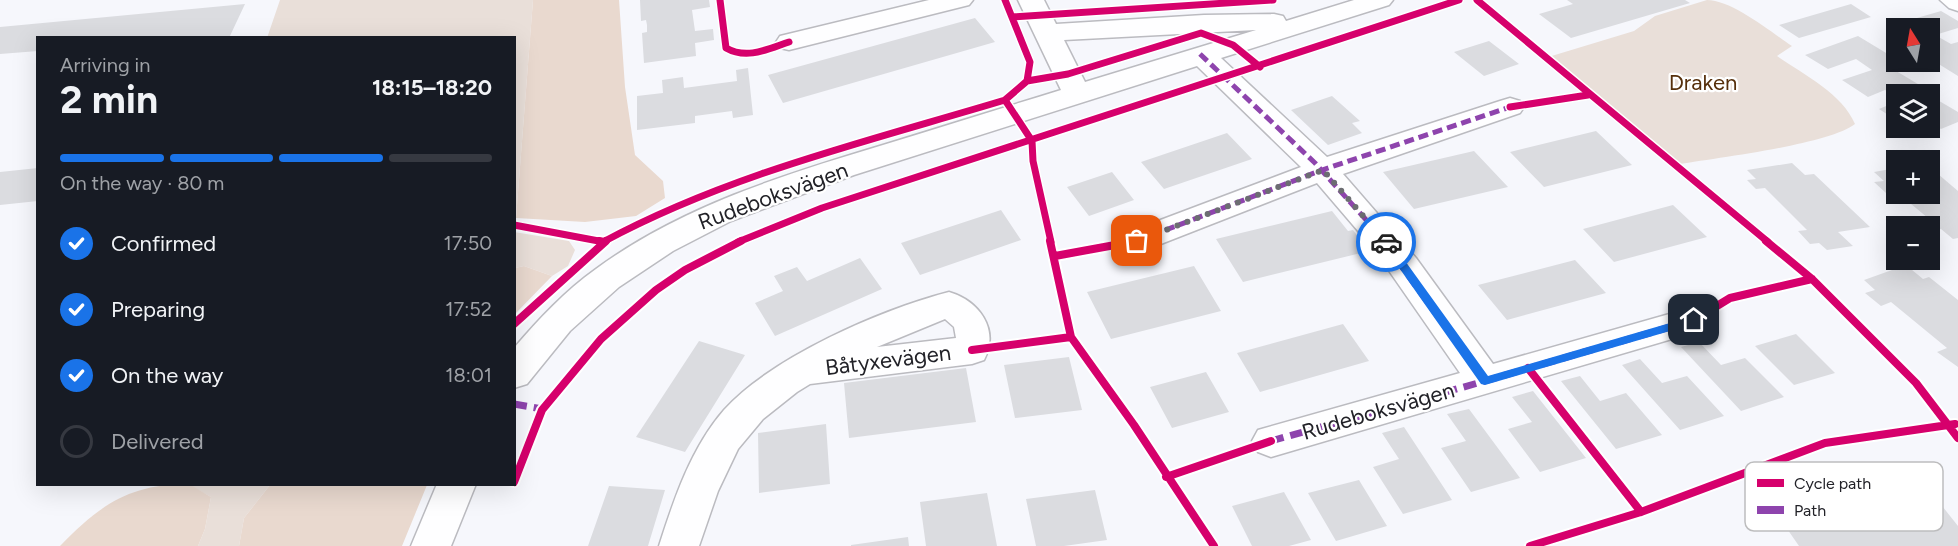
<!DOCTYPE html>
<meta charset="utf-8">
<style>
:root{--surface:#171b24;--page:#20242c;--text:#f1f3f6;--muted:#9ea1a6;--line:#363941;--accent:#1a73e8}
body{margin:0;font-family:Figtree,sans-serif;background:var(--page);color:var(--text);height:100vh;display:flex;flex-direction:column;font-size:22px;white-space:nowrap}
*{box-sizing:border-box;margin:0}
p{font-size:20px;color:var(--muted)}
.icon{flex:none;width:33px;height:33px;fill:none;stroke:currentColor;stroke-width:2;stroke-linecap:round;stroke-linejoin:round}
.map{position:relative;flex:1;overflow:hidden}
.sheet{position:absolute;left:36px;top:36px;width:480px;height:450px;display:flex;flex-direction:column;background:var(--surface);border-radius:0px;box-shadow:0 6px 24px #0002}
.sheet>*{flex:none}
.needle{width:39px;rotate:349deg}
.fabs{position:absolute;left:1886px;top:18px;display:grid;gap:12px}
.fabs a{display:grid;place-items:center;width:54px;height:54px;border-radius:0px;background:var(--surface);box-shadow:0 6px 24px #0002;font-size:30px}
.pin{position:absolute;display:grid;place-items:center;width:51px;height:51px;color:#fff;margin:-26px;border-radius:12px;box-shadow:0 3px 9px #0006}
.courier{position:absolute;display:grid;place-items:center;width:60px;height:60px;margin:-30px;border:4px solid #1a73e8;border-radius:50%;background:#fff;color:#222;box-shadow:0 2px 8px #0007}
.head em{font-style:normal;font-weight:700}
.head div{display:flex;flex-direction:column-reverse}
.head{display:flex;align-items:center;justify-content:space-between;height:102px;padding:0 24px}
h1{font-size:39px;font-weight:700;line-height:45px}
.bar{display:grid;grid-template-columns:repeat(4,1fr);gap:9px 6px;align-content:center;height:72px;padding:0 24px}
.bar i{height:8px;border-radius:4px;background:var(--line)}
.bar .active{background:var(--accent)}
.bar p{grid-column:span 4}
ol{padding:0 24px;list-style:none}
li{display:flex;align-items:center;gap:18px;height:66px}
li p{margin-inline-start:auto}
li .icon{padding:6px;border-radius:50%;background:var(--accent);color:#fff;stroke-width:4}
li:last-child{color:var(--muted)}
li i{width:33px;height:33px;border:3px solid var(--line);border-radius:50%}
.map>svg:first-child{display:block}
</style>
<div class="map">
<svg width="1958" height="546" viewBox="0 0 1958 546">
<rect width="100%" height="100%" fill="#f6f7fc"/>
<path fill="#e9dfd9" d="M280,0H533L516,218L514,38H267Z
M1707,0C1732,0 1771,32 1792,46L1777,56C1804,75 1842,93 1855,124C1828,145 1714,158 1674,165L1545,58L1634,31L1655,16Z
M514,232L569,241L575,250L568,266L552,276L524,266L515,268Z
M189,485H270L244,518L239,546H198L205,529L211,497Z"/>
<path fill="#e9d9cf" d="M533,0H619L625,87L635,155L663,181L665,198L636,216L585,222L516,218Z
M524,266L552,276L515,314V268Z
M189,484L211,497L205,529L198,546H60C101,504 130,484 189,484Z
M270,485V484L427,485L402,546H239L244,518Z"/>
<path fill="#dbdce0" d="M640,0H709L710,7L692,10L695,31L713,29L714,40L695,43L696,56L644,63L642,33L647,32V25L646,20L641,21Z
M1567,0H1685L1690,3L1571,38L1539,14L1573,4Z
M245,4L229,38H38V51L0,54V27Z
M1851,4L1871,17L1799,38L1779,25Z
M1941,11L1958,21V28L1935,35L1951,44L1958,42V76L1929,58V28H1896V33L1886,27Z
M975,18L995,42L783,103L768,75Z
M1858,36L1896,59L1886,65L1928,90L1924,92L1929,94H1896V97L1885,90L1868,97L1842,80L1872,70L1856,59L1828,69L1805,55Z
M1489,41L1519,64L1484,76L1454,52Z
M748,68L753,115L733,118L732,111L695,116V123L637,130V96L663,93L662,80L683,77L684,88L737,81L736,70Z
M1929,95L1958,112V122L1941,129L1929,122Z
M1332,96L1360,121L1352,123L1362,133L1328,145L1291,110Z
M1896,102V120L1879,109Z
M1596,131L1632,165L1544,187L1510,152Z
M1227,133L1252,159L1164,189L1141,162Z
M1474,151L1508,187L1414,209L1383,172Z
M1792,163L1805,175L1814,174L1870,227L1838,232L1853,246L1827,250L1819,243L1810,244L1798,231L1807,230L1765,188L1756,189L1747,180L1756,179L1747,170Z
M38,168V201L0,205V172Z
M1896,168V191L1886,193L1874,182L1884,181L1874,172Z
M1112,172L1134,200L1089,216L1067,187Z
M1938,174L1958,191V238L1953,239L1941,229L1931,231L1918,220L1928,218L1899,194H1929V176Z
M1673,205L1707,237L1614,262L1583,229Z
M1001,210L1021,240L920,275L901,243Z
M1332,211L1348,231L1353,230L1369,251L1243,282L1216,239Z
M860,258L882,289L775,336L755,303L783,291L774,276L797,267L807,281Z
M1575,260L1606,293L1507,320L1478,285Z
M1906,265L1923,279L1929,277L1958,300V367L1937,352L1947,348L1891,302L1881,306L1865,293L1875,290L1864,280Z
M1194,266L1221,311L1111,339L1087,292Z
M1343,324L1369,361L1260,392L1237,353Z
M1796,334L1835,373L1794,385L1755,346Z
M699,341L745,355L685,452L636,437Z
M1699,342L1721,365L1745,358L1784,397L1741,411L1681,347Z
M1069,357L1082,410L1015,418L1004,365Z
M1640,359L1662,383L1687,376L1724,416L1680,430L1622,365Z
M966,368L976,422L849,438L844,383Z
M1206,372L1229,412L1172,428L1150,387Z
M1580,376L1600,401L1626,393L1662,435L1616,449L1561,381Z
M1533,391L1586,458L1540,472L1508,429L1532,422L1512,397Z
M1469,409L1520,478L1471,492L1441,448L1466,441L1447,414Z
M826,424L830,484L759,493L758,433Z
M1404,427L1452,500L1403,514L1373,467L1399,459L1382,433Z
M1359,480L1387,526L1336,541L1308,493Z
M609,486L665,490L648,546H588Z
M1095,490L1107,540L1064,546H1036L1026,499Z
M1284,492L1311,540L1289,546H1252L1232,506Z
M1931,492L1958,526V546H1799L1776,513Z
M987,493L997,546H926L920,502Z
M908,537L909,546H851V545Z"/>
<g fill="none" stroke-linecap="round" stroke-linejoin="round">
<defs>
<path id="minor" d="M929,0H973L969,5L789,50L780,48L776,42L780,36Z
M1018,0H1044L1056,24L1204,15L1274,14L1283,16L1286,21L1354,0H1393L1389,5L1221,58L1327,157L1500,101L1510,98L1520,101L1524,107L1520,113L1343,174L1416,258L1493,364L1694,307L1706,311L1711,320L1706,329L1271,457L1258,452L1252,441L1258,430L1460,373L1376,252L1317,183L1148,249L1137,253L1126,249L1121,241L1126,233L1301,167L1197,66L854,175L731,221L673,251L619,287L570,331L527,384L514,388V348C539,319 565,291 596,269C680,207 783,175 883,145C942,127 1002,108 1061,90ZM1256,30L1085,82L1064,40Z
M1940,0H1958V11L1949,8Z
M949,292C979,301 1000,329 984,360L972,364L810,384L797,392L763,419L738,449L718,491L699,546H659C674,499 691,448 724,410C772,357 880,310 949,292ZM945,319L954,327L956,338L877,347Z
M437,484H476L451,546H411Z"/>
</defs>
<use href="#minor" stroke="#bbbbc0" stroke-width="3"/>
<use href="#minor" fill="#fefeff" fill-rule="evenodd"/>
<path stroke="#8e44ad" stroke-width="5" stroke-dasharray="10 5" stroke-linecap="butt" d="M1200,54L1315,163L1386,242
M1137,241L1322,170L1510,107"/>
<path stroke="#8e44ad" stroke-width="7" stroke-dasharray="13 7" stroke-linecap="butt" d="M1485,381L1694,320
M514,404L542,409
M1271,441L1485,381L1384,241"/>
<defs>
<path id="cycleway-far1" d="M720,0L726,48C747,60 768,49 789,42
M1477,0L1768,242
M1012,17L1273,0
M1027,81L1068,74L1201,33L1233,45L1260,67
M1005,100L1032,141L1033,161L1051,242
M1510,107L1588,95
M514,225L604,242
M603,242C729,174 869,141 1005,100L1027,81L1030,62L1005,0
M738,242L822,208L1459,0
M1129,242L1137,241"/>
<path id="cycleway" d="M599,241L604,242
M1050,241L1071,337L1134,425L1214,546
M1766,241L1812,279L1916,383L1958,438
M1055,256L1137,241
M1694,320L1730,298L1812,279
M514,324L606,241
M972,350L1071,337
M1528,368L1641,512
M1166,477L1271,441
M514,482L542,410L601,339L656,290L685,270L741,241
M1530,546L1641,512L1825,443L1955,424"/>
</defs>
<use href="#cycleway-far1" stroke="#fff" stroke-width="10"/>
<use href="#cycleway" stroke="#fff" stroke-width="12"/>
<use href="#cycleway-far1" stroke="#d6006c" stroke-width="7"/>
<use href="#cycleway" stroke="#d6006c" stroke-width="8"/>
</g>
<path fill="#1a73e8" d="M1383,240H1390L1488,376L1694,316L1699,320L1694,324L1485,385L1481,384L1383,245Z"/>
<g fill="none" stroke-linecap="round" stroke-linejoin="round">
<path stroke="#6c6d72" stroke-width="6" stroke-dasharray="0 10.8" d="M1137,241L1323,170L1386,242"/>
</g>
<g text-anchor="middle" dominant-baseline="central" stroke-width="4.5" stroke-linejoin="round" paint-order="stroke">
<g font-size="22" fill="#562f0b" stroke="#fff">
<text x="1703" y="82">Draken</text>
</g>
<g font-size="22" fill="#222228" stroke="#fff">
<text transform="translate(773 196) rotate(-20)">Rudeboksvägen</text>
<text transform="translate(888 360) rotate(-7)">Båtyxevägen</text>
<text transform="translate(1378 411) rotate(-16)">Rudeboksvägen</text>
</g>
</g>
<rect x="1745" y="462" width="198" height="69" rx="9" fill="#fff" stroke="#bdbdbe" stroke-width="1.5"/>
<rect x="1757" y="479" width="27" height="8" fill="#d6006c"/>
<rect x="1757" y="506" width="27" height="8" fill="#8e44ad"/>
<g font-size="16" fill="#222228">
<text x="1794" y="489">Cycle path</text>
<text x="1794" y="516">Path</text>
</g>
</svg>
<div class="fabs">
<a><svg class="needle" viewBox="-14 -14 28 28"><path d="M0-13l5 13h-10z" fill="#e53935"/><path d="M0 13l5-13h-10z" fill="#9ea1a6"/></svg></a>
<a><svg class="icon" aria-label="layers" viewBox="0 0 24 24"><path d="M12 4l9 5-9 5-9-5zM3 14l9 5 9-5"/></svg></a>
<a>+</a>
<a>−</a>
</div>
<div class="pin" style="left:1137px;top:241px;background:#ea580c"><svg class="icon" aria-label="bag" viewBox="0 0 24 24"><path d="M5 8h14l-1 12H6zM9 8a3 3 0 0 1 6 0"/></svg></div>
<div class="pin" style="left:1694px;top:320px;background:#1f2937"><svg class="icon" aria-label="home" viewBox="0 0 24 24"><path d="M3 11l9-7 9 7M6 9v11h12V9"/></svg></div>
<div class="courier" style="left:1386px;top:242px"><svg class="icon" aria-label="car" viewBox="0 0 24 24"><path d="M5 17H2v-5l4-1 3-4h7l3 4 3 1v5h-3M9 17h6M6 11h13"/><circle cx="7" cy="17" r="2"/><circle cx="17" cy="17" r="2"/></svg></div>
<section class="sheet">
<div class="head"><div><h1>2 min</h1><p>Arriving in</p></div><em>18:15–18:20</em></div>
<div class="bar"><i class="active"></i><i class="active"></i><i class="active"></i><i></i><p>On the way · 80 m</p></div>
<ol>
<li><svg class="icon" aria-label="check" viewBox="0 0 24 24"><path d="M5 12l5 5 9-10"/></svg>Confirmed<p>17:50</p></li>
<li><svg class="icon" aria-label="check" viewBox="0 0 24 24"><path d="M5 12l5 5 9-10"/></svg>Preparing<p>17:52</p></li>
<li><svg class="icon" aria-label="check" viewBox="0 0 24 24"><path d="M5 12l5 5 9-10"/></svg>On the way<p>18:01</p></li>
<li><i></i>Delivered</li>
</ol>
</section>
</div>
